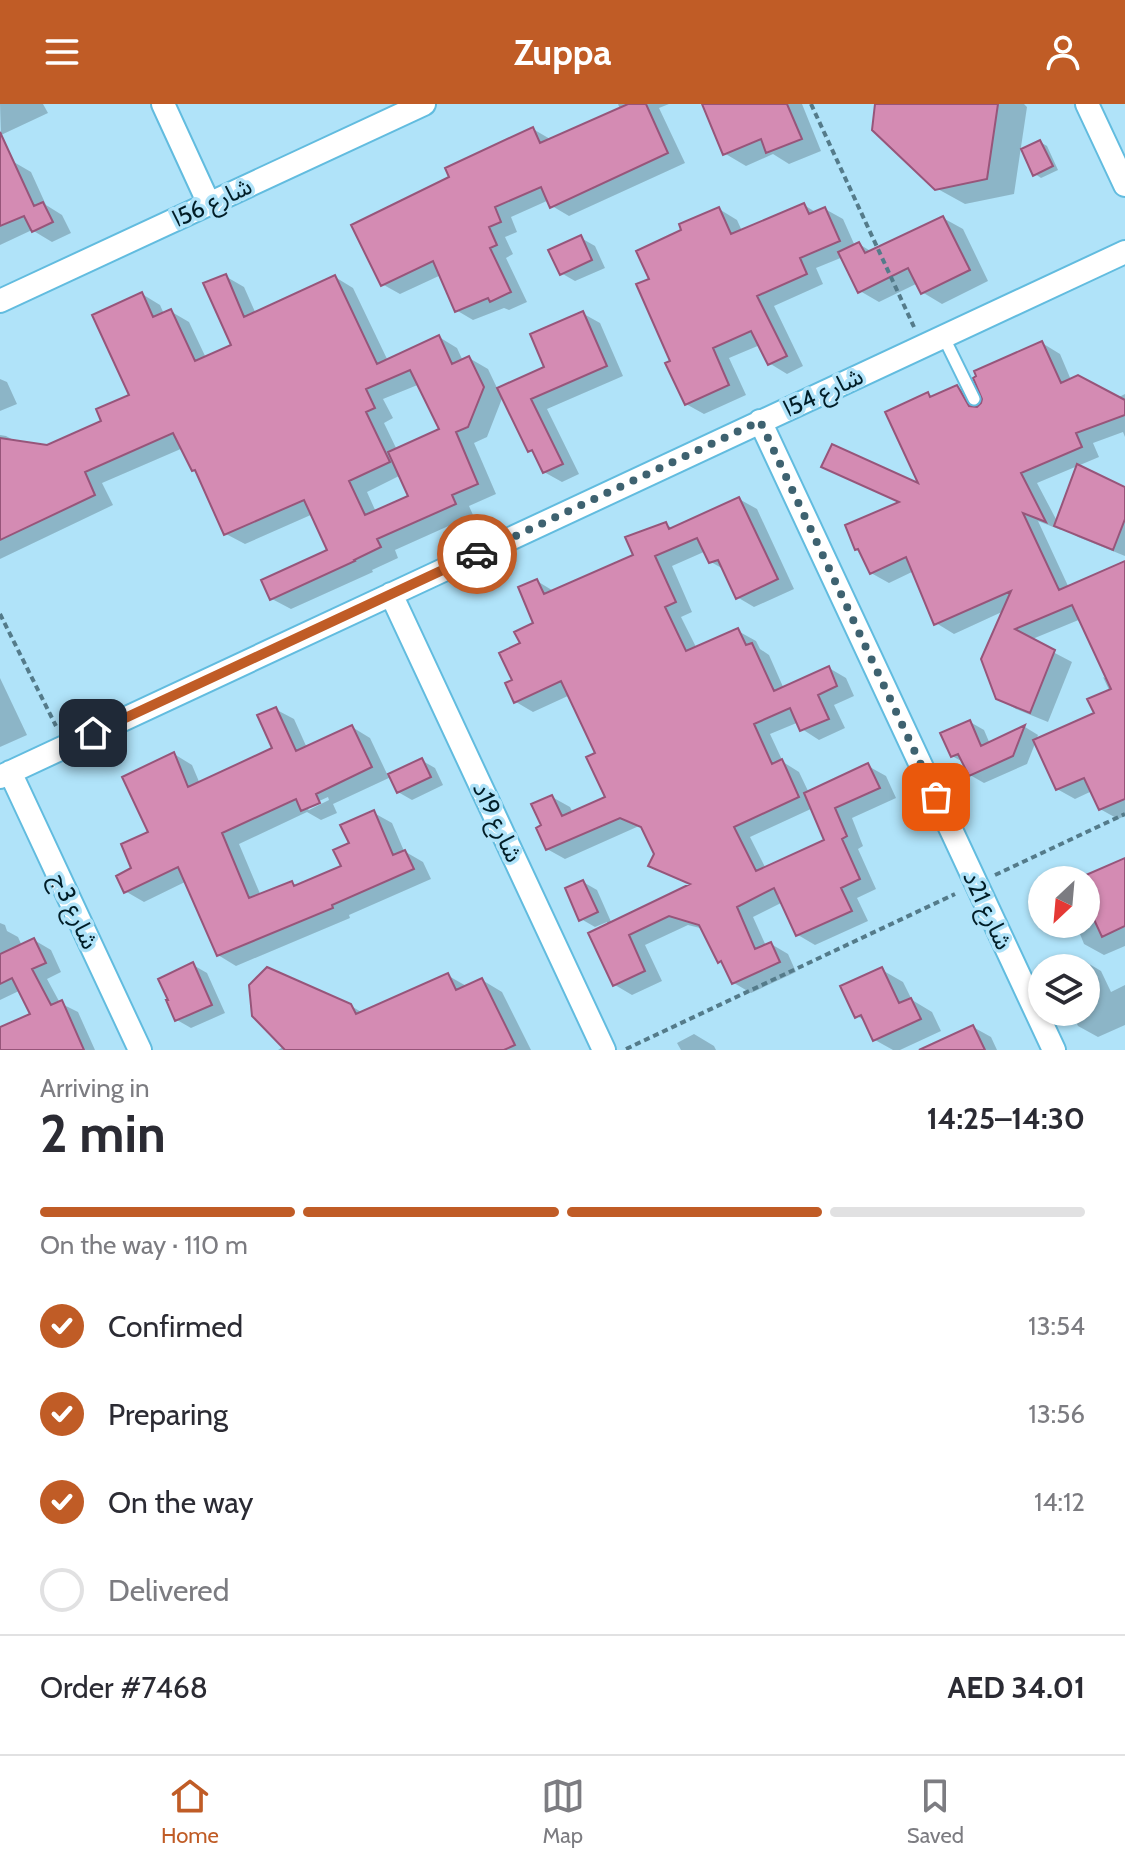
<!DOCTYPE html>
<meta charset="utf-8">
<style>
:root{--surface:#fff;--page:#f7f7f7;--text:#2b2b33;--muted:#7c7c81;--line:#e1e1e2;--accent:#c05c26}
body{margin:0;font-family:Cabin,"Noto Sans Arabic",sans-serif;background:var(--page);color:var(--text);height:100vh;display:flex;flex-direction:column;font-size:30px;white-space:nowrap}
*{box-sizing:border-box;margin:0}
p{font-size:26px;color:var(--muted)}
.icon{flex:none;width:44px;height:44px;fill:none;stroke:currentColor;stroke-width:2;stroke-linecap:round;stroke-linejoin:round}
.map{position:relative;height:946px;overflow:hidden}
.sheet{display:flex;flex-direction:column;background:var(--surface);flex:1}
.sheet>*{flex:none}
.needle{width:52px;rotate:206deg}
.tools{position:absolute;left:1028px;top:762px;display:grid;gap:16px}
.tools a{display:grid;place-items:center;width:72px;height:72px;border-radius:50%;background:var(--surface);box-shadow:0 2px 6px #0004;font-size:40px}
.pin{position:absolute;display:grid;place-items:center;width:68px;height:68px;color:#fff;margin:-34px;border-radius:16px;box-shadow:0 4px 12px #0006}
.courier{position:absolute;display:grid;place-items:center;width:80px;height:80px;margin:-40px;border:6px solid #c05c26;border-radius:50%;background:#fff;color:#222;box-shadow:0 2px 10px #0007}
.head em{font-style:normal;font-weight:800}
.head div{display:flex;flex-direction:column-reverse}
.head{display:flex;align-items:center;justify-content:space-between;height:136px;padding:0 40px}
h1{font-size:52px;font-weight:800;line-height:60px}
.bar{display:grid;grid-template-columns:repeat(4,1fr);gap:12px 8px;align-content:center;height:96px;padding:0 40px}
.bar i{height:10px;border-radius:6px;background:var(--line)}
.bar .selected{background:var(--accent)}
.bar p{grid-column:span 4}
.line{display:flex;align-items:center;gap:20px;padding:0 40px;border-top:2px solid var(--line)}
.line div{flex:1}
ol{padding:0 40px;list-style:none}
li{display:flex;align-items:center;gap:24px;height:88px}
li p{margin-inline-start:auto}
li .icon{padding:8px;border-radius:50%;background:var(--accent);color:#fff;stroke-width:4}
li:last-child{color:var(--muted)}
li i{width:44px;height:44px;border:4px solid var(--line);border-radius:50%}
header{display:flex;justify-content:space-between;align-items:center;height:104px;padding:0 40px;background:var(--accent);color:#fff;font-size:36px;font-weight:800}
.tab-bar{display:flex;justify-content:space-around;align-items:center;height:112px;border-top:2px solid var(--line);background:var(--surface);font-size:22px;color:var(--muted)}
.tab-bar a{display:grid;justify-items:center;gap:4px}
.tab-bar .selected{color:var(--accent)}
.map>svg:first-child{display:block}
</style>
<header><svg class="icon" aria-label="menu" viewBox="0 0 24 24"><path d="M4 6h16M4 12h16M4 18h16"/></svg>Zuppa<svg class="icon" aria-label="person" viewBox="0 0 24 24"><circle cx="12" cy="8" r="4"/><path d="M4 21q1-7 8-7t8 7"/></svg></header>
<div class="map">
<svg width="1125" height="946" viewBox="0 0 1125 946">
<rect width="100%" height="100%" fill="#b0e3f9"/>
<path fill="#0003" fill-rule="evenodd" d="M0,0H43L48,9L1,31Z
M618,0H669L659,4L685,59L569,112L552,102L549,96L511,113L517,128L505,133L513,150L506,154L527,198L509,206L504,204L473,216L456,206L441,171L400,190L382,180L451,74L533,25L550,35L620,5Z
M704,0H802L821,47L789,60L773,50L746,62L724,49Z
M877,0H1024L1027,3L1014,90L965,100L936,84Z
M1040,38L1047,42L1058,66L1041,74L1035,70Z
M12,57L31,68L46,101L62,111L71,129L52,138L32,126L0,141V63Z
M804,101L817,109L825,105L843,115L855,142L859,140L872,148L943,114L963,125L988,177L942,200L922,188L918,179L879,198L860,187L843,153L816,164L823,180L774,202L803,262L787,270L769,259L760,241L729,254L746,291L704,310L686,300L673,258L651,176L684,127L719,105L737,116L742,127Z
M581,134L595,142L605,164L575,177L561,169Z
M225,172L244,183L256,210L335,173L353,184L388,257L439,233L457,244L463,257L469,254L488,265L498,286L547,264L582,209L600,219L623,272L547,305L579,370L562,378L544,368L536,350L530,347L503,292L487,333L474,339L496,390L469,402L473,411L395,446L398,454L372,466L373,468L291,505L272,495L330,447L313,410L245,440L226,430L198,369L193,366L183,344L102,379L113,401L0,455V331L6,332L17,338L48,343L104,318L132,292L142,190L160,201L164,210L170,207L189,218L206,254L233,242ZM420,280L442,326L397,346L384,319L393,314L383,295ZM401,371L411,393L376,408L367,388Z
M1042,239L1060,250L1071,276L1117,294L1125,290V333L1123,328L1093,339L1099,353L1037,379L1058,419L1125,393V452L1078,433L1059,422L1061,426L1038,417L1069,484L1125,463V712L1118,715L1100,705L1092,687L1075,695L1057,685L1036,637L1027,660L984,679L970,671L965,659L952,652L970,618L984,626L990,640L1025,623L1038,631L1036,637L1096,610L1110,588L1103,573L1109,576L1081,515L1030,536L1072,558L1048,618L1016,605L998,594L1004,507L954,530L936,519L914,467L889,479L871,469L861,447L857,445L901,399L841,372L824,362L922,383L928,290L933,294L957,283L975,293L980,303Z
M0,275L7,278L17,300L0,307Z
M739,395L757,405L794,485L754,503L737,493L725,466L711,458L706,447L672,462L692,508L681,513L697,545L738,527L756,537L760,545L769,551L784,585L829,564L846,574L854,592L834,601L845,624L819,636L802,625L799,618L770,630L783,658L799,668L809,689L868,662L886,672L896,694L852,714L863,742L858,745L876,785L857,794L868,817L815,841L798,831L783,798L753,813L766,842L771,840L788,850L796,868L751,889L734,879L725,861L720,857L704,825L688,821L645,841L662,877L632,891L615,881L607,818L595,823L581,815L583,778L597,786L612,820L692,782L651,761L656,750L644,725L639,722L565,755L547,745L544,722L552,693L570,703L573,709L608,694L597,650L570,591L533,608L516,598L514,577L522,540L536,519L537,477L555,488L636,452L665,420L674,425ZM813,704L827,737L766,765L750,733Z
M0,574L27,631L0,643Z
M275,605L294,615L307,644L352,623L370,634L388,672L421,656L435,664L443,681L412,696L398,688L391,673L333,700L337,709L321,716L307,708L239,740L261,792L292,779L298,783L343,764L351,740L374,709L392,719L404,747L423,758L431,775L349,811L350,814L236,862L218,851L187,777L144,798L125,787L150,729L174,650L192,661L200,680L275,645ZM328,693L329,696L309,706L306,703Z
M1125,756V842L1104,851L1084,840L1076,820H1086V776H1080Z
M0,819L5,821L7,827L18,833L22,842L34,836L51,846L61,868L47,875L60,899L78,908L95,946H0V940L33,911L21,886L0,896Z
M1081,855L1101,867L1111,888L1125,881V921L1098,933L1078,922L1071,908H1086V864H1063Z
M193,861L207,869L225,909L191,924L177,916Z
M882,866L903,878L912,896L932,908L941,927L900,946H893L875,936L867,918L857,912Z
M447,871L468,883L482,876L502,888L531,946H278L351,902L363,909Z
M973,923L991,933L997,946H952Z
M694,930L714,942L716,946H681L677,939Z"/>
<path fill="#d48bb3" stroke="#97557a" stroke-width="2" fill-rule="evenodd" d="M628,0H646L668,49L550,104L541,83L495,103L501,118L489,123L497,141L490,144L511,188L490,198L488,194L455,208L433,157L381,182L351,121L449,73L445,64L533,23L540,39Z
M702,0H787L802,35L766,49L761,35L723,51Z
M875,0H998L987,75L935,86L872,26Z
M0,28L34,102L43,98L53,118L32,128L24,112L0,122Z
M1040,36L1053,62L1033,72L1021,45Z
M804,99L809,110L825,103L840,137L800,154L807,170L757,192L787,252L768,261L751,227L713,244L729,281L685,301L665,259L670,257L636,180L649,175L636,147L681,126L679,120L719,103L731,130Z
M943,112L970,166L921,190L908,164L858,189L838,148L859,138L865,149Z
M581,131L592,156L560,171L548,146Z
M226,170L244,213L335,171L377,260L439,231L452,260L469,252L484,283L468,323L456,328L478,380L452,391L456,400L377,435L381,443L354,456L355,457L270,496L261,476L327,446L304,396L224,431L195,366L192,367L173,329L85,368L95,391L0,436V334L47,341L101,317L96,305L129,291L92,211L142,188L153,213L171,205L195,257L231,241L203,179ZM410,266L439,325L388,348L408,392L365,411L349,377L390,358L366,308L375,304L366,285Z
M583,207L607,262L531,295L563,360L543,369L532,346L528,348L497,284L544,263L530,230Z
M1042,237L1061,279L1078,271L1125,296V311L1076,329L1082,343L1021,369L1046,418L1023,409L1059,486L1125,457V695L1099,706L1084,674L1056,686L1033,636L1094,609L1087,595L1111,585L1072,501L1015,525L1055,546L1030,609L996,595L981,555L1011,487L934,521L906,453L870,470L858,445L855,446L845,421L899,398L821,363L832,340L918,379L885,308L928,288L930,293L957,281L969,302L977,303L981,299L982,295L973,274L976,272L974,267Z
M1077,360L1125,383V415L1113,446L1054,422Z
M739,393L778,475L736,495L718,456L709,459L697,434L655,452L676,498L665,503L686,547L738,524L746,541L752,539L774,587L829,562L837,582L818,591L829,615L800,627L790,604L754,620L772,660L782,655L799,693L734,723L756,767L824,736L804,689L868,659L880,684L835,704L847,732L842,735L860,775L841,784L852,807L796,832L774,784L737,803L755,845L771,838L780,858L732,880L721,857L718,859L699,821L669,812L629,831L645,867L613,882L588,829L690,780L648,762L654,750L641,723L620,714L546,746L536,724L541,721L531,700L552,691L562,712L605,693L586,653L595,649L561,577L514,599L505,579L512,576L499,549L520,539L514,528L533,519L518,483L537,475L544,490L633,451L625,433L666,418L669,425Z
M276,603L296,647L352,621L372,663L316,690L320,699L301,707L296,695L222,729L249,794L292,777L294,782L341,762L333,746L349,739L340,721L374,706L393,751L405,746L414,765L332,801L333,804L217,852L178,763L124,789L116,772L131,764L121,740L148,728L122,673L174,648L188,683L272,644L257,611Z
M970,616L981,642L1025,621L1013,652L969,672L958,650L951,653L940,629Z
M422,654L431,673L397,689L388,670Z
M1125,754V822L1102,833L1086,798V771Z
M583,776L598,808L579,817L565,784Z
M34,834L46,859L32,865L51,901L62,896L84,946H0V923L30,910L12,874L0,880V850Z
M193,858L212,901L175,917L166,896H168L158,875Z
M267,863L351,900L356,910L448,869L456,886L482,874L515,941L504,946H285L252,912L249,881Z
M882,863L899,899L911,894L921,915L873,937L861,911L855,914L840,882Z
M973,921L985,946H919Z"/>
<g fill="none" stroke-linecap="round" stroke-linejoin="round">
<defs>
<path id="lane" d="M943,232L974,295"/>
<path id="street" d="M163,0L209,100
M1087,0L1125,81
M0,197L424,0
M760,317L1054,946
M391,490L604,946
M10,668L140,946
M0,673L1125,148"/>
</defs>
<use href="#lane" stroke="#62bcdf" stroke-width="15"/>
<use href="#street" stroke="#62bcdf" stroke-width="26"/>
<path stroke="#547b8a" stroke-width="4" stroke-dasharray="6 4" stroke-linecap="butt" d="M811,0L914,223
M0,510L56,622
M995,771L1125,710
M626,945L955,790"/>
<use href="#lane" stroke="#fff" stroke-width="11"/>
<use href="#street" stroke="#fff" stroke-width="22"/>
</g>
<g fill="none" stroke-linecap="round" stroke-linejoin="round">
<path stroke="#3e6270" stroke-width="8" stroke-dasharray="0 14.4" d="M477,450L760,317L936,693"/>
<path stroke="#c05c26" stroke-width="10" d="M93,629L477,450"/>
</g>
<g text-anchor="middle" dominant-baseline="central" stroke-width="7" stroke-linejoin="round" paint-order="stroke">
<g font-size="24" fill="#011d27" stroke="#b0e3f9">
<text transform="translate(212 98) rotate(-25)">شارع 56ا</text>
<text transform="translate(823 288) rotate(-25)">شارع 54ا</text>
<text transform="translate(498 718) rotate(65)">شارع 19د</text>
<text transform="translate(988 806) rotate(65)">شارع 21د</text>
<text transform="translate(75 807) rotate(65)">شارع 3ج</text>
</g>
</g>
</svg>
<div class="tools">
<a><svg class="needle" viewBox="-14 -14 28 28"><path d="M0-13l5 13h-10z" fill="#e53935"/><path d="M0 13l5-13h-10z" fill="#7c7c81"/></svg></a>
<a><svg class="icon" aria-label="layers" viewBox="0 0 24 24"><path d="M12 4l9 5-9 5-9-5zM3 14l9 5 9-5"/></svg></a>
</div>
<div class="pin" style="left:936px;top:693px;background:#ea580c"><svg class="icon" aria-label="bag" viewBox="0 0 24 24"><path d="M5 8h14l-1 12H6zM9 8a3 3 0 0 1 6 0"/></svg></div>
<div class="pin" style="left:93px;top:629px;background:#1f2937"><svg class="icon" aria-label="home" viewBox="0 0 24 24"><path d="M3 11l9-7 9 7M6 9v11h12V9"/></svg></div>
<div class="courier" style="left:477px;top:450px"><svg class="icon" aria-label="car" viewBox="0 0 24 24"><path d="M5 17H2v-5l4-1 3-4h7l3 4 3 1v5h-3M9 17h6M6 11h13"/><circle cx="7" cy="17" r="2"/><circle cx="17" cy="17" r="2"/></svg></div>
</div>
<section class="sheet">
<div class="head"><div><h1>2 min</h1><p>Arriving in</p></div><em>14:25–14:30</em></div>
<div class="bar"><i class="selected"></i><i class="selected"></i><i class="selected"></i><i></i><p>On the way · 110 m</p></div>
<ol>
<li><svg class="icon" aria-label="check" viewBox="0 0 24 24"><path d="M5 12l5 5 9-10"/></svg>Confirmed<p>13:54</p></li>
<li><svg class="icon" aria-label="check" viewBox="0 0 24 24"><path d="M5 12l5 5 9-10"/></svg>Preparing<p>13:56</p></li>
<li><svg class="icon" aria-label="check" viewBox="0 0 24 24"><path d="M5 12l5 5 9-10"/></svg>On the way<p>14:12</p></li>
<li><i></i>Delivered</li>
</ol>
<div class="line" style="height:104px"><div>Order #7468</div><b>AED 34.01</b></div>
</section>
<nav class="tab-bar">
<a class="selected"><svg class="icon" aria-label="home" viewBox="0 0 24 24"><path d="M3 11l9-7 9 7M6 9v11h12V9"/></svg>Home</a>
<a><svg class="icon" aria-label="map" viewBox="0 0 24 24"><path d="M3 6l6-2 6 2 6-2v14l-6 2-6-2-6 2zM9 4v14M15 6v14"/></svg>Map</a>
<a><svg class="icon" aria-label="saved" viewBox="0 0 24 24"><path d="M7 4h10v16l-5-4-5 4z"/></svg>Saved</a>
</nav>
